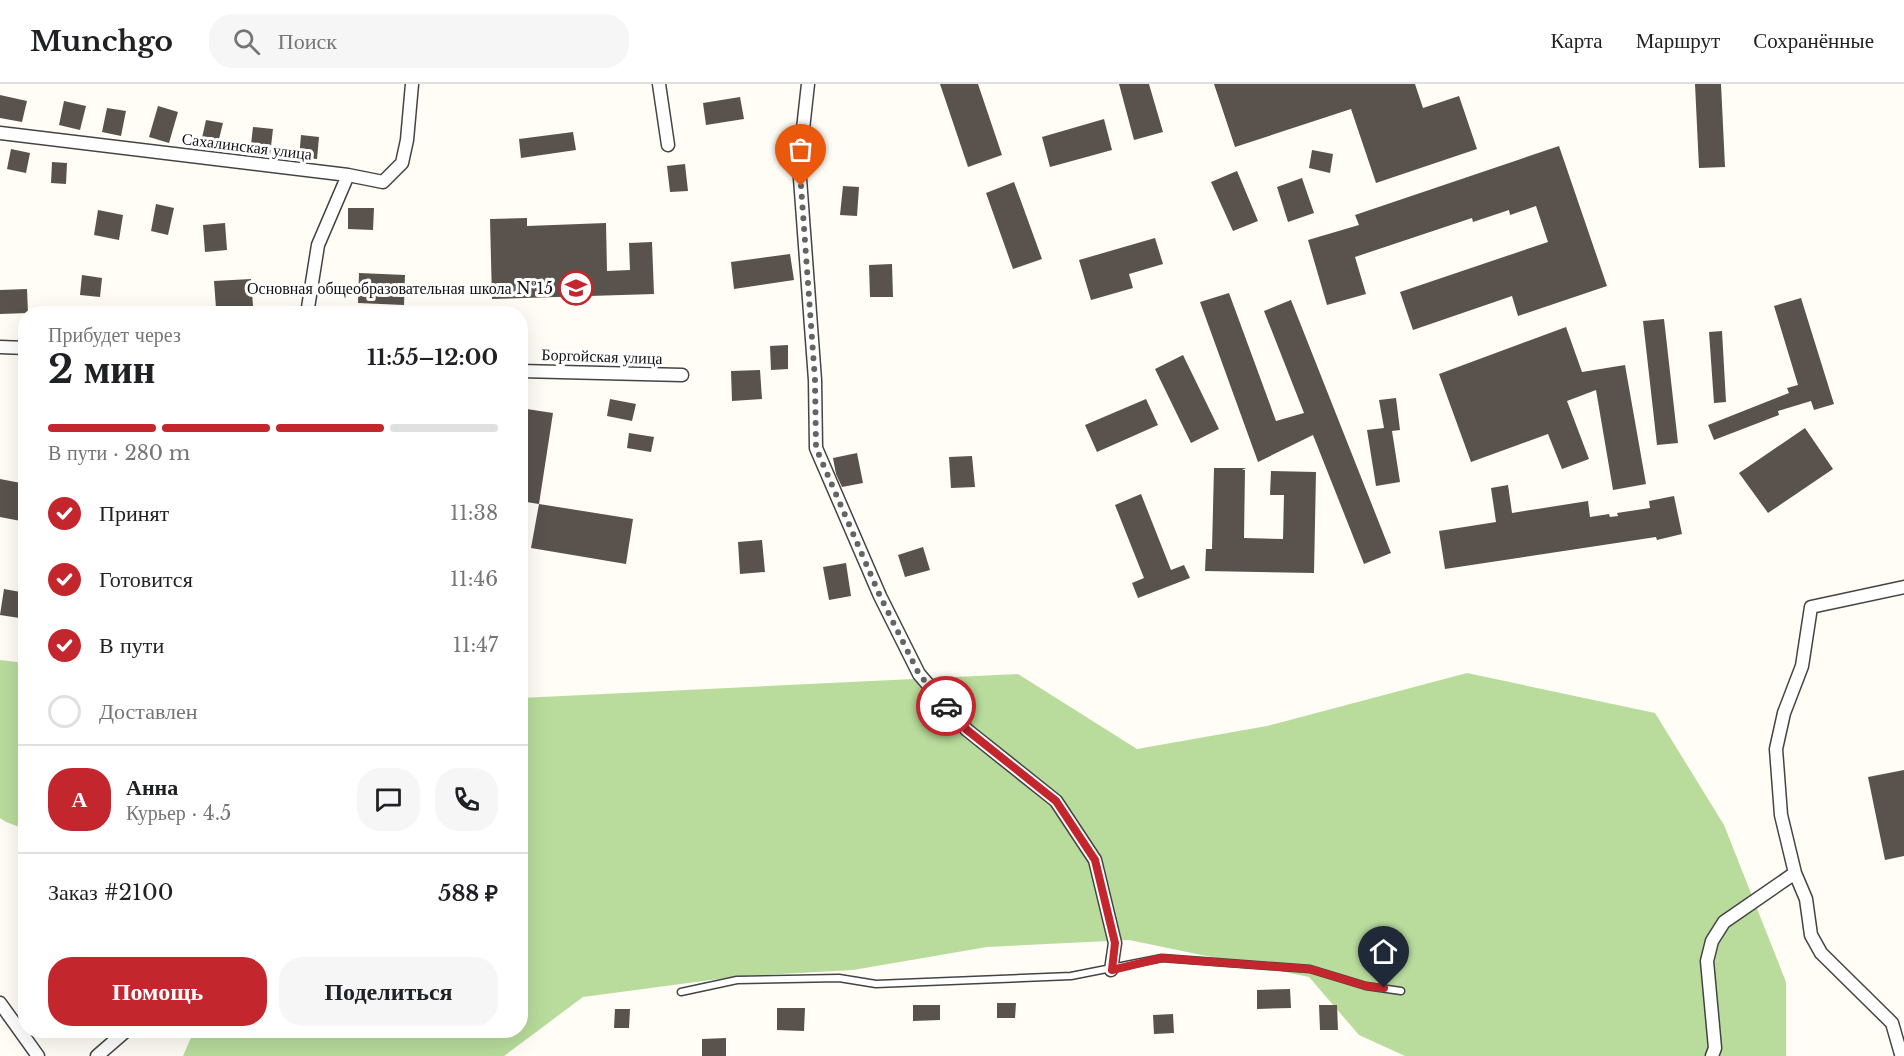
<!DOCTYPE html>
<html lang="ru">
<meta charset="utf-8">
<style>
:root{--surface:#fff;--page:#f6f6f6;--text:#202124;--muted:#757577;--line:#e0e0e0;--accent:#c4262e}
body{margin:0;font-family:"Libre Baskerville",serif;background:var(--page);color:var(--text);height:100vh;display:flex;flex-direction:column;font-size:22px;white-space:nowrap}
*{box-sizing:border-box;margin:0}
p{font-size:20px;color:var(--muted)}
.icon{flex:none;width:33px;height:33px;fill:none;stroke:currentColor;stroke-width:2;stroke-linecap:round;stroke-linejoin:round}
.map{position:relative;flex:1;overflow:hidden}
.details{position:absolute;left:18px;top:222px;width:510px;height:732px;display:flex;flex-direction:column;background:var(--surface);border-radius:24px;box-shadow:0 6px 24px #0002}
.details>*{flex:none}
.pin{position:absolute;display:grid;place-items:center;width:51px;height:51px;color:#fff;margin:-62px -26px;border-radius:50% 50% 50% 0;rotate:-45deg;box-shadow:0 0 6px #0007}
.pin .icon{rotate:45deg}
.courier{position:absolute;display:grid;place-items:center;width:60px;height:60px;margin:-30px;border:4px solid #c4262e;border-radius:50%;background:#fff;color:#222;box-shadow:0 2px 8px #0007}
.overview em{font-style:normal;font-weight:700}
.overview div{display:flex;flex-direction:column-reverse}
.overview{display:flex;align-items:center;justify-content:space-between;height:102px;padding:0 30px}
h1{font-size:39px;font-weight:700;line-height:45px}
.bar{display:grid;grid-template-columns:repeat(4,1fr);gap:9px 6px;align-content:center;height:72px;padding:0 30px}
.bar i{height:8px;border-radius:4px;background:var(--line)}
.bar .selected{background:var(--accent)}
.bar p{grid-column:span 4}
.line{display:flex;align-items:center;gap:15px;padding:0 30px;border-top:2px solid var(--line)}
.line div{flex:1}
.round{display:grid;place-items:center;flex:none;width:63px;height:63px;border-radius:24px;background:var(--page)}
ol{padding:0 30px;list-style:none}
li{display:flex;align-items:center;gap:18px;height:66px}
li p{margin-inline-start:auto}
li .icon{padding:6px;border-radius:50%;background:var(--accent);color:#fff;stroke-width:4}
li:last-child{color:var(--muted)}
li i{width:33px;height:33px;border:3px solid var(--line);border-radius:50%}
.cta{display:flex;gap:12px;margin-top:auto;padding:12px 30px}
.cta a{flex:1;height:69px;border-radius:24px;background:var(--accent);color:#fff;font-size:24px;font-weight:700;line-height:69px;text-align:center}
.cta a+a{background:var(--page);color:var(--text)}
header{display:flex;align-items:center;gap:36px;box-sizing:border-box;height:84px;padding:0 30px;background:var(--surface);border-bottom:2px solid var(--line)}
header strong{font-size:28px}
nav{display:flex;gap:33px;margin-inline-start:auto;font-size:21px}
.search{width:420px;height:54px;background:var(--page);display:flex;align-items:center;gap:15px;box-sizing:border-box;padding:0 21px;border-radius:24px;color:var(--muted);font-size:22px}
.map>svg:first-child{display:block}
</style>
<header>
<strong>Munchgo</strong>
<div class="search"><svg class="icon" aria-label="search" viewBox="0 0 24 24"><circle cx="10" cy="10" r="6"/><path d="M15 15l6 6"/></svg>Поиск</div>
<nav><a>Карта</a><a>Маршрут</a><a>Сохранённые</a></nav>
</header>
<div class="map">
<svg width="1904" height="972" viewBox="0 0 1904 972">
<rect width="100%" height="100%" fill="#fffdf5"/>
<path fill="#b9dc9c" d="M0,576L25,579V745L6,738L0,734Z
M1467,589L1655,629L1724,741L1786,898V972H1405L1359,951L1309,893L1129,856L987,863L853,886L741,892L583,913L504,972H183L194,947L520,946L521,614L1018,590L1137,665L1267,642Z"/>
<path fill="#5a524d" d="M940,0H978L1002,71L968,83Z
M1119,0H1149L1163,48L1134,56Z
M1214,0H1415L1423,24L1459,12L1477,65L1376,99L1351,25L1235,63Z
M1695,0H1721L1725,83L1699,84Z
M0,11L27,17L22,38L0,34Z
M740,13L744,35L706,41L703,19Z
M64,17L86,22L80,46L59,41Z
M158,22L178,28L169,59L149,53Z
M107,24L126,27L121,52L102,48Z
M1104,35L1112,66L1050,83L1042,53Z
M206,36L223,39L216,67L200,63Z
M253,43L273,45L270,71L250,69Z
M573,48L576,66L521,74L519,55Z
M301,51L319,53L317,75L299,74Z
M1559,62L1607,202L1518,232L1512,212L1413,246L1400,208L1548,158L1536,122L1510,131L1509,126L1473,138L1472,134L1355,173L1366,210L1327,221L1308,156L1359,141L1355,131Z
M11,65L30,69L26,89L7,85Z
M1312,66L1333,70L1330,89L1309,84Z
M52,78L67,79L66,100L51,99Z
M685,80L688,107L670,108L667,82Z
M1237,87L1258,137L1233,147L1211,98Z
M1302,94L1314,129L1288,138L1277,103Z
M1014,98L1042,175L1013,185L986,109Z
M843,102L859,103L857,132L840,131Z
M156,120L174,124L168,151L151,147Z
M348,124H374L373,146L348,145Z
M98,126L123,131L119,156L94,151Z
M527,134V142L606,139L607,187L630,186L629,159L652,158L654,210L492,215L490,135Z
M225,139L227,166L205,168L203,141Z
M1155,154L1163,180L1129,190L1133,204L1091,216L1079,176Z
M790,170L794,196L734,205L731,178Z
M892,180L893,213H870L869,181Z
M359,189L405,191L404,221L358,219Z
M82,191L102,194L100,213L80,211Z
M251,195L253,222L216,224L214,197Z
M27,205L28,229L0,230V206Z
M1229,209L1276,337L1304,329L1264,227L1291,216L1391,469L1364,480L1313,351L1258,378L1200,218Z
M1801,214L1834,320L1814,326L1811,317L1778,327L1779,331L1714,356L1708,341L1789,309L1787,304L1798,301L1774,222Z
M1664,235L1678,359L1657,361L1643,237Z
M1566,243L1582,288L1625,281L1646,400L1613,406L1596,306L1567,317L1589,375L1562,385L1548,350L1471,378L1439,290Z
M1722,247L1726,318L1714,319L1709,248Z
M788,261V285L771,286L770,262Z
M1183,271L1219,345L1191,359L1155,285Z
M760,286L762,315L732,317L731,287Z
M1396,314L1400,346L1392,347L1400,398L1376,402L1367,346L1384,344L1379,316Z
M610,315L636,320L632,337L607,332Z
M1146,315L1158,341L1097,368L1085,341Z
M520,324L553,329L539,420L520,417Z
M1805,344L1833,385L1768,429L1739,389Z
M629,349L654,353L651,368L627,364Z
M857,369L863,399L842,403L836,390L833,374Z
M972,372L975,403L951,404L949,373Z
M1214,384H1246L1242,386H1245L1244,454L1283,455L1284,411H1270L1271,387L1316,388L1314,489L1205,487L1206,465H1212Z
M0,395L26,400V438L0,433Z
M1508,401L1512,429L1588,417L1590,433L1609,430L1610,433L1618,432L1617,429L1650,424L1649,417L1674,412L1682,450L1657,456L1656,453L1445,485L1439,447L1496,438L1491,404Z
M1141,410L1171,486L1184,481L1190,494L1138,514L1132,499L1144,494L1115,421Z
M539,420L633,435L626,480L531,464Z
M762,456L765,488L740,490L738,458Z
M923,463L930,486L905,493L898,471Z
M846,479L851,512L829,516L823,483Z
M4,505L26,509V535L0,531Z
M1904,686V772L1885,776L1868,693Z
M1290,905L1291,924L1257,925V906Z
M997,919H1016L1015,934H997Z
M913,921H940V936L913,937Z
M1319,921H1337L1338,946H1320Z
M777,924H805L804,947L777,946Z
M615,925H630L629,944H614Z
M1173,930L1174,949L1154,950L1153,931Z
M726,954V972H702V955Z"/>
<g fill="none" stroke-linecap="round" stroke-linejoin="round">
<defs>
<path id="lane" d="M681,908L737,896L839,894L876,900L1071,892L1162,874L1310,885L1366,902L1401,907"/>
<path id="street" d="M659,0L668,61
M808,0L799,81L815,296L816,364L880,512L919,590L967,646L1056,717L1095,776L1115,859L1111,886
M0,49L348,91L383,98L402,79L407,56L412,0
M307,230L318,161L348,91
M0,263L26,264
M520,287L682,291
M0,919L38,972
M1901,970L1892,939L1821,869L1811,851L1806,815L1795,789L1781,731L1776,665L1784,629L1802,582L1811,523L1904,503
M97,972L127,946
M1712,972L1715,964L1707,877L1712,857L1724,838L1795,789"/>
</defs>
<use href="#lane" stroke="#444" stroke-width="9"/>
<use href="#street" stroke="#444" stroke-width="15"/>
<use href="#lane" stroke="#fff" stroke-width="6"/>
<use href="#street" stroke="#fff" stroke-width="12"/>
</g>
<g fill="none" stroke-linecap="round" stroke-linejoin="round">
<path stroke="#646461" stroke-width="6" stroke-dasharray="0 10.8" d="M801,102L815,296L816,364L880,512L919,590L946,622"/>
<path stroke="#c4262e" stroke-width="8" d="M946,622L967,646L1056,717L1095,776L1115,859L1112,886L1162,874L1225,879L1310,885L1366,902L1384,904"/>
</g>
<defs>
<symbol id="school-ring" viewBox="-11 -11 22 22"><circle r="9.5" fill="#fff" stroke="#c4262e" stroke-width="1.5"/><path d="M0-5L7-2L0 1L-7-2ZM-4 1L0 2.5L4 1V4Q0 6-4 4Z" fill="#c4262e"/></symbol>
</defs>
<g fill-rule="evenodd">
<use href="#school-ring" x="557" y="185" width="38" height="38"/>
</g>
<g text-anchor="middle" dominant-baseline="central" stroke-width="6" stroke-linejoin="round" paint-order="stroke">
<g font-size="16" fill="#111" stroke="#fff">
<text transform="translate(247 62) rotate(7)">Сахалинская улица</text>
<text transform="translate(602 272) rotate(2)">Боргойская улица</text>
</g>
<g font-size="16" fill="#111" stroke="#fff" text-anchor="end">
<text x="553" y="204">Основная общеобразовательная школа №15</text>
</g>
</g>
</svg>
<div class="pin" style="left:801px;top:102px;background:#ea580c"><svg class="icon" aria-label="bag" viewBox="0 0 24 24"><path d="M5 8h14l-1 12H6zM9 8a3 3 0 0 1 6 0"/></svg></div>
<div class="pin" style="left:1384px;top:904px;background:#1f2937"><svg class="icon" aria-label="home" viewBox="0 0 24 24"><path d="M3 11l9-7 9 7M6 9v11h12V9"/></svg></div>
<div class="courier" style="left:946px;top:622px"><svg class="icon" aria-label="car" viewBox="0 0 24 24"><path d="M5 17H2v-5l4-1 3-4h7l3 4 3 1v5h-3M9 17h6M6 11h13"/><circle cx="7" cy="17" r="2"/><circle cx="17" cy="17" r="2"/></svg></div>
<section class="details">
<div class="overview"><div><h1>2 мин</h1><p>Прибудет через</p></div><em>11:55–12:00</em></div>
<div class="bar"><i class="selected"></i><i class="selected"></i><i class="selected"></i><i></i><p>В пути · 280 m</p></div>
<ol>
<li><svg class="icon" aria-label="check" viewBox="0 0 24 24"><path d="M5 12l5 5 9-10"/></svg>Принят<p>11:38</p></li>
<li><svg class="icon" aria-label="check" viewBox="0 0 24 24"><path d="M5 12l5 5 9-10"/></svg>Готовится<p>11:46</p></li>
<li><svg class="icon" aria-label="check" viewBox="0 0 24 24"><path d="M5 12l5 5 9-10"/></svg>В пути<p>11:47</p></li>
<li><i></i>Доставлен</li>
</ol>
<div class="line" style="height:108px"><b class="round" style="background:var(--accent);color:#fff">А</b><div><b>Анна</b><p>Курьер · 4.5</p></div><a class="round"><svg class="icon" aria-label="chat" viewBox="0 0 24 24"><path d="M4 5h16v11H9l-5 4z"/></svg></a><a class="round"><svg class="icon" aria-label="phone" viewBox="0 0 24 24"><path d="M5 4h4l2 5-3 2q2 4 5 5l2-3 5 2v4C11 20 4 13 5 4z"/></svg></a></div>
<div class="line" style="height:78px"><div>Заказ #2100</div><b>588 ₽</b></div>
<div class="cta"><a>Помощь</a><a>Поделиться</a></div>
</section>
</div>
